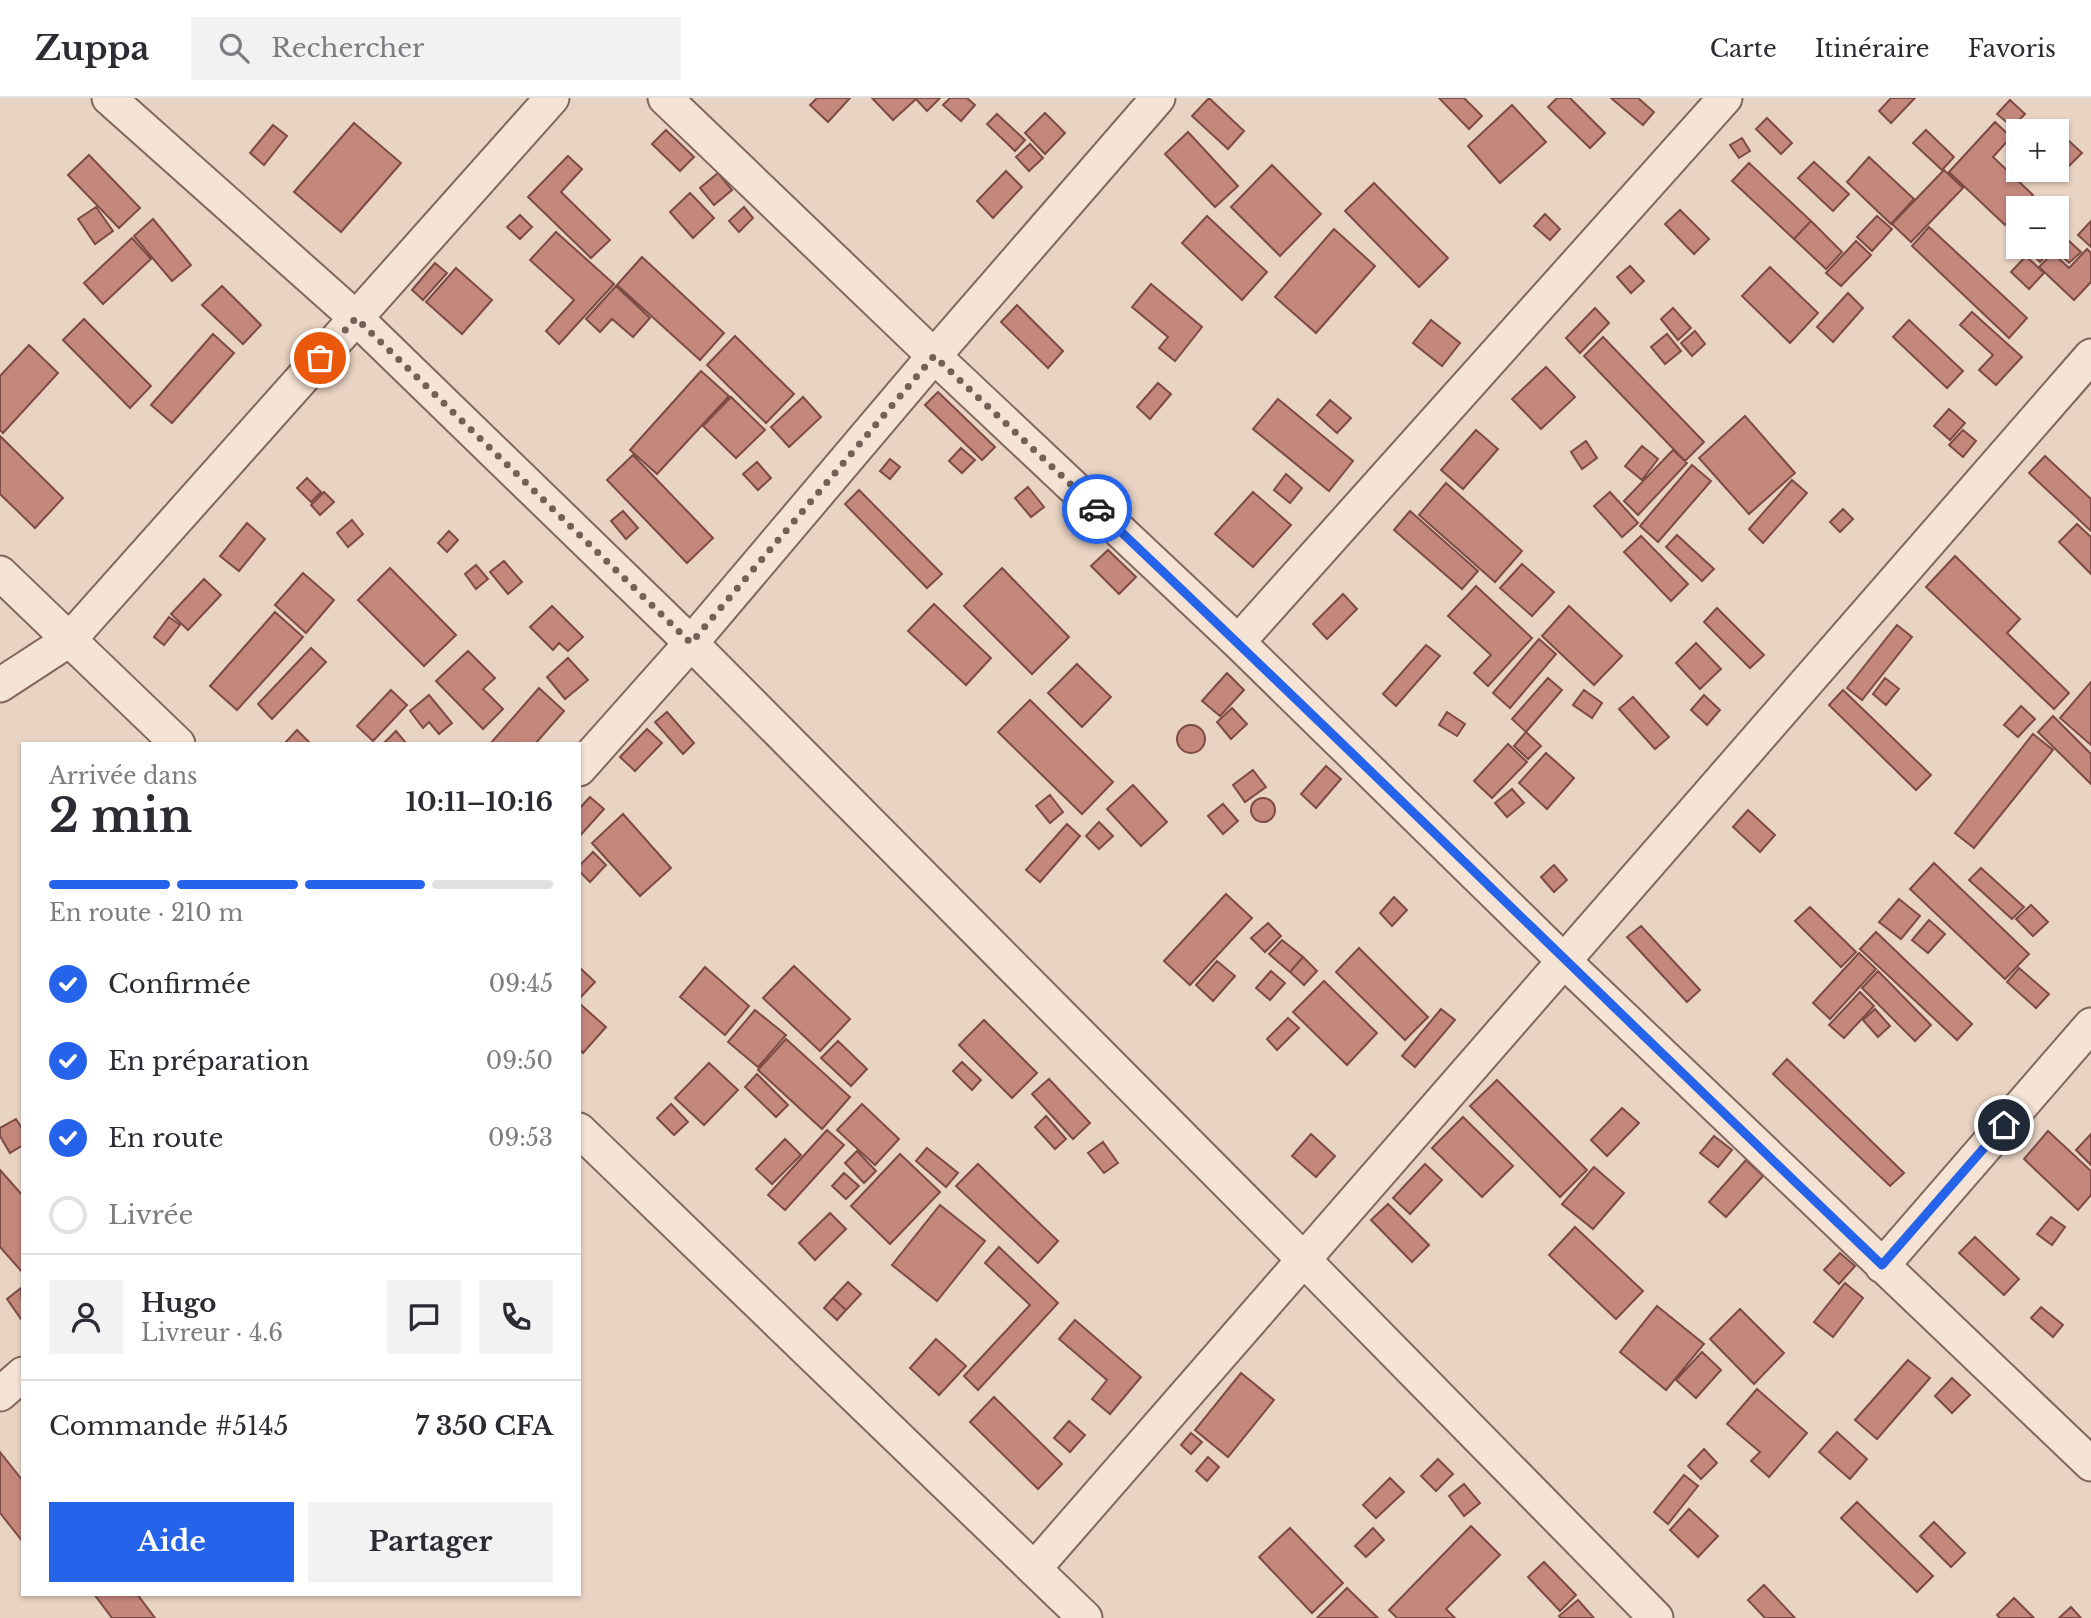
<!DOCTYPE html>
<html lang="fr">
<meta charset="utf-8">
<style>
:root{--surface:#fff;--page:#f2f2f3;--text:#2b2b33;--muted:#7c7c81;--line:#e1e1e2;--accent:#2563eb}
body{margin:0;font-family:"Libre Baskerville",serif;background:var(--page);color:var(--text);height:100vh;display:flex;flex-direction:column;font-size:26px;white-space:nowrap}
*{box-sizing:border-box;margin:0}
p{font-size:23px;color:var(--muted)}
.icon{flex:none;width:38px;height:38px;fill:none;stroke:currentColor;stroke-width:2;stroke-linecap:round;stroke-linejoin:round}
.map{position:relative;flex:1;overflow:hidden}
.panel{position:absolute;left:21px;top:644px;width:560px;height:854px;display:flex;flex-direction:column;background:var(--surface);border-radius:0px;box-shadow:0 2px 5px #0004}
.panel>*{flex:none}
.tools{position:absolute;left:2006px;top:21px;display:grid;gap:14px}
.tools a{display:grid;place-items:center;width:63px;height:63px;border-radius:0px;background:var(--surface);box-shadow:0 2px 5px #0004;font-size:35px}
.pin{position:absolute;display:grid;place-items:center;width:60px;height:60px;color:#fff;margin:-30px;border:4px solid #fff;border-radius:50%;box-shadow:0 2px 7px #0007}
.courier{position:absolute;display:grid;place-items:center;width:70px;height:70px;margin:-35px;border:5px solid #2563eb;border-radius:50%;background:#fff;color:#222;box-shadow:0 2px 9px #0007}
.headline em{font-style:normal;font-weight:700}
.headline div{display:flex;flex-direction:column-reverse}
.headline{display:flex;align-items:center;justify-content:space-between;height:119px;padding:0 28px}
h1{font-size:46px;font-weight:700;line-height:52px}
.bar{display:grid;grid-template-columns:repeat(4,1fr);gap:10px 7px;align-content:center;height:84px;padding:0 28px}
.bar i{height:9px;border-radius:5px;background:var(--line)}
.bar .current{background:var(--accent)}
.bar p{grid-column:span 4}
.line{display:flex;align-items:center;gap:18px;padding:0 28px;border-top:2px solid var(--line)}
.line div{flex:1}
.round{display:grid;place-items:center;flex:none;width:74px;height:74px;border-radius:0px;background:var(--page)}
ol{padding:0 28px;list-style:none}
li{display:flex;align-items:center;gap:21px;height:77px}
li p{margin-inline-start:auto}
li .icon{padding:7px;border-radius:50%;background:var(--accent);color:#fff;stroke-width:4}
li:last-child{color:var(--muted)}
li i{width:38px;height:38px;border:4px solid var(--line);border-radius:50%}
.button{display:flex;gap:14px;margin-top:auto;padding:14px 28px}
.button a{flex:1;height:80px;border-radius:0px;background:var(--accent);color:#fff;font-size:28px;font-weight:700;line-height:80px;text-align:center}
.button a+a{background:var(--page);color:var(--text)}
header{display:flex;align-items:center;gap:42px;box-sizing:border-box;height:98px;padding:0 35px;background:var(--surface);border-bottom:2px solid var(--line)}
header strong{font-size:33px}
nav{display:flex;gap:38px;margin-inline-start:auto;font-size:24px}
.search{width:490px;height:63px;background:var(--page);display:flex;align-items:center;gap:18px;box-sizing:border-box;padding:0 24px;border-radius:0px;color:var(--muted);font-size:26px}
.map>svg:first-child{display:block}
</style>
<header>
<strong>Zuppa</strong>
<div class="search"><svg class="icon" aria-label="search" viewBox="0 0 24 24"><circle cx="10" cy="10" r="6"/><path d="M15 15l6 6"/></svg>Rechercher</div>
<nav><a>Carte</a><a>Itinéraire</a><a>Favoris</a></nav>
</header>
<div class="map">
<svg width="2091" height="1520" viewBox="0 0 2091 1520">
<rect width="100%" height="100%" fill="#e9d3c3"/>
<path fill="#c3877c" stroke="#7e4b44" stroke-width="2" d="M817,0H850L828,24L810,7Z
M872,0H940L927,13L916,1L893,22Z
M950,0H967L975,7L961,23L943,7Z
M1209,0L1244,33L1228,51L1192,18Z
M1439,0H1464L1482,18L1469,31Z
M1557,0H1570L1605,35L1590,50L1548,9Z
M1611,0H1638L1654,14L1643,27Z
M1891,0H1915L1891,25L1879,13Z
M2010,2L2025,16L2012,29L1997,16Z
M1512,7L1546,44L1500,85L1468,48Z
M1045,15L1065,35L1045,56L1025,35Z
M997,16L1025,42L1015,53L987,26Z
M1767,20L1792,45L1781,56L1756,31Z
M1995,24L2011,39L1993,59L2033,97L2018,110L2005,127L1949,74Z
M354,25L401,65L341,134L294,94Z
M273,27L287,38L264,67L250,55Z
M666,32L694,59L680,73L652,46Z
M1926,32L1954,59L1942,72L1913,45Z
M1188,34L1238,88L1215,109L1165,56Z
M1742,40L1750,53L1739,60L1730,47Z
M2068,42L2082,55L2061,76L2056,72V54Z
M1030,46L1043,60L1029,73L1016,59Z
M89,57L140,110L119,130L68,77Z
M568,58L582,71L561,94L610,142L591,160L528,99Z
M1869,59L1914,101L1891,126L1847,84Z
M1814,64L1849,96L1833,113L1798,80Z
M1749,65L1811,123L1794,141L1732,83Z
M1272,67L1321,116L1280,158L1231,109Z
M1944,72L1963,90L1911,144L1892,126Z
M1006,73L1022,89L993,120L977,103Z
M718,75L732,92L714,107L700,90Z
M1374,85L1448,160L1419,189L1345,113Z
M690,95L714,120L693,140L670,114Z
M96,109L113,133L95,146L78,121Z
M744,109L753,120L739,134L729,123Z
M1680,112L1709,141L1694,156L1665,126Z
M1545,116L1560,131L1550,142L1534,128Z
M520,117L532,129L520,141L507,129Z
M1207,118L1267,174L1242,202L1182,145Z
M1877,118L1892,131L1872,153L1857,139Z
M153,121L191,167L172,183L134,138Z
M1811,123L1842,154L1826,171L1794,141Z
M2091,123V149L2078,137Z
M1929,129L2027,220L2009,240L1912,148Z
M1334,131L1375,168L1316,235L1275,199Z
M2056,131L2081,154L2069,165L2053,150L2040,164L2024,149H2056Z
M556,134L614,186L559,246L546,233L574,202L530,162Z
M132,140L151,161L103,206L84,185Z
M1856,143L1871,157L1841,188L1826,175Z
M2087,151L2091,155V184L2074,202L2039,169L2053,155L2069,170Z
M2026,158L2044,175L2029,191L2011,174Z
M642,159L724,235L700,262L617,187Z
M435,165L447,175L423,202L412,192Z
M1630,168L1644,183L1631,195L1617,179Z
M1770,169L1818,215L1790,245L1742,198Z
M456,170L492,202L462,236L426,204Z
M1151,186L1202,229L1175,263L1159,250L1168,239L1132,209Z
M222,188L261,227L243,246L202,207Z
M616,188L650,220L633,239L612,221L600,234L586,221Z
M1848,195L1863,210L1833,244L1817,229Z
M1017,207L1063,253L1048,270L1001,224Z
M1595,210L1609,225L1580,255L1566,240Z
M1673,210L1691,230L1678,242L1661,221Z
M1972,214L2022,259L1996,287L1979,272L1993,257L1960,227Z
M84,221L151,288L130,310L63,242Z
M1431,222L1460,245L1442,268L1413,245Z
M1909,222L1963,273L1947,290L1893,239Z
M1695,233L1705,246L1692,258L1681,245Z
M213,236L234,255L172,325L151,307Z
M1667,236L1681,253L1665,266L1651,249Z
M735,238L794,296L766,325L707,267Z
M1603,239L1704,344L1685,363L1584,258Z
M29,247L58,275L3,335L0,332V278Z
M1546,269L1575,299L1541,331L1512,301Z
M701,273L729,298L657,376L630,352Z
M1158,285L1171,296L1150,321L1137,309Z
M938,294L995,349L982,362L925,307Z
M731,299L765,332L736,360L703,328Z
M803,299L821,319L789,349L771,329Z
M1278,301L1353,363L1329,393L1253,331Z
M1330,302L1351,320L1337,335L1317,317Z
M1949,311L1965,325L1950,342L1934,328Z
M1745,318L1795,375L1749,416L1699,360Z
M1476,332L1498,351L1463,391L1441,372Z
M1963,332L1976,343L1963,359L1949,347Z
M0,338L63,400L35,430L0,396Z
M1586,343L1597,360L1582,371L1571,354Z
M1642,348L1658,361L1642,382L1625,368Z
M961,350L975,362L962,375L949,363Z
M1673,352L1687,365L1638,417L1624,403Z
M633,357L713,440L687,465L607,382Z
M2045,358L2091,401V433L2029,375Z
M890,361L900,369L890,381L880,373Z
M757,364L771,380L758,392L743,376Z
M1692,367L1711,383L1658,444L1640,428Z
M1286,376L1302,390L1290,405L1274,392Z
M307,380L321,394L311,404L297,390Z
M1792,382L1807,395L1763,445L1749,431Z
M1446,385L1522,453L1495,484L1419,417Z
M1028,389L1044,409L1031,419L1015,400Z
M859,392L942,476L927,490L845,406Z
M324,394L334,404L320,417L311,407Z
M1253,394L1291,427L1253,469L1215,436Z
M1610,394L1638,425L1622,439L1594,408Z
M1843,411L1853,421L1840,434L1830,424Z
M623,413L638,430L626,441L611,423Z
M1410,413L1478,473L1462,491L1394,432Z
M352,422L363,436L348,449L337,435Z
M247,425L265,441L239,473L220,458Z
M2077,426L2091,439V476L2059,444Z
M449,433L458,442L447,454L438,445Z
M1677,437L1714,471L1702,483L1666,449Z
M1641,438L1688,486L1671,503L1624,454Z
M1108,452L1136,479L1119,496L1091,468Z
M1955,458L2020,521L2007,535L2069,595L2054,611L1926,489Z
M504,463L522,484L508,496L490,474Z
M1522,466L1554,494L1532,518L1500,490Z
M476,467L488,481L476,491L465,476Z
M390,470L456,537L424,568L358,502Z
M1002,470L1069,539L1032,576L964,508Z
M303,475L334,502L306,535L275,507Z
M204,481L221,497L188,532L171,516Z
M1476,488L1532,540L1488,588L1474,575L1491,557L1448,518Z
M1343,496L1357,511L1327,541L1313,526Z
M934,506L991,560L966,587L908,533Z
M552,508L583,539L568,553L559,545L553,552L530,529Z
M1569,508L1622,558L1594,587L1542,538Z
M1717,510L1764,557L1750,570L1704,524Z
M275,514L303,539L237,612L210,588Z
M169,519L180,527L164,547L154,539Z
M1897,527L1912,539L1862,602L1847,590Z
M1539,541L1556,556L1510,610L1493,595Z
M1696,545L1721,571L1700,591L1676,565Z
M1426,547L1440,558L1396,608L1383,596Z
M311,550L326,564L272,621L258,606Z
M468,553L495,580L483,591L503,611L483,631L436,583Z
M568,560L588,582L565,601L547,579Z
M1077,566L1111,599L1082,629L1048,595Z
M1227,575L1244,592L1220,618L1202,603Z
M1548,580L1562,592L1526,634L1512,621Z
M1885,580L1899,591L1886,607L1873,596Z
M2091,584V647L2060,620Z
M539,590L564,613L535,646H490Z
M391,592L407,607L373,643L357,628Z
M1584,592L1602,605L1592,620L1573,607Z
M1843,592L1931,677L1916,692L1829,607Z
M429,597L452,625L439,636L429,624L423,630L410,613Z
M1704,597L1720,612L1707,627L1691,612Z
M1633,599L1669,639L1655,651L1619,611Z
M1030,602L1113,684L1082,716L998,634Z
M2021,608L2035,621L2018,639L2004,627Z
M1232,610L1247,626L1231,641L1217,624Z
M667,614L694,645L683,656L655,624Z
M1447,614L1465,626L1457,638L1439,627Z
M2053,618L2091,656V686L2038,634Z
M1177 641a14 14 0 1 1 28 0a14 14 0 1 1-28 0Z
M647,631L662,645L635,673L620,659Z
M297,632L311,646H284Z
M396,633L406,645L383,646Z
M1526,634L1541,648L1528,661L1514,648Z
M2033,636L2053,652L1974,750L1955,735Z
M1508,646L1527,664L1492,700L1474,683Z
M1546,655L1574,680L1547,711L1519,685Z
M1326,668L1341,681L1316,710L1301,696Z
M1253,672L1266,689L1245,704L1233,687Z
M1133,687L1167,724L1141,748L1107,711Z
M1512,691L1524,705L1507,719L1495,705Z
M1050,697L1063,714L1050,725L1036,708Z
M590,699L604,711L579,739V711Z
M1251 712a12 12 0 1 1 24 0a12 12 0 1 1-24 0Z
M1223,706L1238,723L1223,736L1208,718Z
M1748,712L1775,737L1760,754L1733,729Z
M623,716L671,770L640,798L592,745Z
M1099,724L1113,738L1099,751L1086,738Z
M1067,726L1080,738L1040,784L1026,772Z
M593,754L606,767L590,784L579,773V768Z
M1934,765L2029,856L2005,881L1910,791Z
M1554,767L1567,782L1554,794L1541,779Z
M1981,770L2024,809L2012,821L1969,782Z
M1226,796L1252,820L1190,887L1164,863Z
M1394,799L1407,812L1392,828L1380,815Z
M1899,801L1920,818L1901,841L1879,824Z
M2031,807L2048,824L2033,838L2016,821Z
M1810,809L1856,854L1841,869L1795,823Z
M1929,822L1945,836L1928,855L1912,842Z
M1268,825L1281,838L1265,854L1251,840Z
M1641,828L1700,892L1687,904L1627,839Z
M1876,834L1972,926L1957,942L1860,851Z
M1282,842L1303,859L1290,874L1269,856Z
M1359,850L1428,919L1405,942L1336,874Z
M1859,855L1876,871L1830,921L1813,905Z
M1303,859L1317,873L1304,887L1290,874Z
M1217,863L1235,878L1213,903L1196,887Z
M794,868L850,921L820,953L763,900Z
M579,869L595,884L579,901Z
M705,869L749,908L725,937L680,899Z
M2019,870L2049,896L2036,910L2007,884Z
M1271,873L1285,885L1270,902L1256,890Z
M1878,873L1931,927L1915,943L1862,890Z
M1324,883L1377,935L1347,967L1293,914Z
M1860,894L1874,908L1844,940L1829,927Z
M580,906L606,929L583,955L579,951Z
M1441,911L1455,922L1415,969L1402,958Z
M1875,911L1890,928L1878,939L1863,922Z
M755,912L786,937L758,969L728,944Z
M1288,920L1299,930L1277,952L1267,941Z
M984,922L1037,975L1012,1000L959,947Z
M786,941L850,999L822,1031L758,972Z
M838,943L867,971L851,988L821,960Z
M1787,961L1904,1075L1890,1088L1773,976Z
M962,964L981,982L972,992L953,973Z
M709,965L738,992L704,1027L675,1000Z
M757,976L788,1007L776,1019L745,989Z
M1049,981L1090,1025L1073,1041L1032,996Z
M1497,982L1587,1072L1560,1099L1470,1008Z
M671,1006L688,1024L674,1037L657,1020Z
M862,1006L899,1041L875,1067L837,1032Z
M1622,1010L1639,1025L1607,1058L1591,1042Z
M1046,1018L1066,1041L1055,1051L1035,1029Z
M1463,1019L1513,1068L1482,1099L1432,1050Z
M16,1021L23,1032V1047L10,1055L0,1038V1030Z
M827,1032L844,1047L785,1112L768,1097Z
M2048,1033L2091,1073V1097L2078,1112L2024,1061Z
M1311,1036L1335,1058L1316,1079L1292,1058Z
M2091,1036V1067L2076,1052Z
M1714,1038L1732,1052L1718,1069L1700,1055Z
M785,1041L801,1057L772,1086L756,1071Z
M1103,1044L1118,1065L1104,1075L1088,1055Z
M927,1050L958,1075L946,1089L916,1063Z
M857,1053L876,1073L864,1085L845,1065Z
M900,1056L940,1094L890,1146L851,1108Z
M1746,1062L1763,1078L1726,1119L1709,1104Z
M978,1066L1058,1143L1038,1165L956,1088Z
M1425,1066L1442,1082L1410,1116L1393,1100Z
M1594,1069L1624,1095L1593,1131L1562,1106Z
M0,1072L23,1098V1175L0,1149Z
M844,1075L859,1088L846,1101L832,1088Z
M1388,1106L1429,1147L1412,1164L1371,1122Z
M940,1107L985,1143L937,1203L892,1167Z
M830,1115L846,1131L815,1162L799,1145Z
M2051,1119L2065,1129L2052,1147L2037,1136Z
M1575,1129L1643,1193L1616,1221L1549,1157Z
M1975,1139L2019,1181L2004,1197L1959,1155Z
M999,1149L1058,1205L978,1292L964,1278L1030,1207L985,1165Z
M1840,1155L1855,1168L1839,1186L1824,1172Z
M848,1184L861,1196L846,1212L833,1200Z
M1845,1185L1863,1200L1833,1239L1814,1224Z
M21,1190L23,1220L21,1221L7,1201Z
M833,1200L846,1212L837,1222L824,1210Z
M1657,1208L1704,1246L1666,1292L1620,1254Z
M2041,1209L2063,1227L2053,1239L2031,1220Z
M1740,1211L1784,1255L1754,1286L1710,1241Z
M1075,1222L1141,1279L1110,1316L1092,1301L1107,1282L1059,1241Z
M936,1241L966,1268L939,1297L910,1270Z
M1702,1254L1721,1272L1696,1300L1676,1282Z
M1908,1262L1930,1280L1877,1341L1855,1322Z
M1241,1275L1274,1302L1228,1359L1195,1332Z
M1952,1280L1970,1297L1952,1315L1935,1298Z
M1757,1291L1807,1335L1769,1379L1751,1363L1760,1354L1727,1326Z
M994,1299L1062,1366L1038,1391L970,1324Z
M1069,1323L1085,1337L1070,1354L1054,1340Z
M1837,1334L1867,1361L1850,1381L1819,1354Z
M1191,1335L1202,1344L1191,1356L1181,1347Z
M1704,1351L1717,1365L1701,1381L1688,1368Z
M0,1354L23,1383V1444L0,1415Z
M1208,1359L1219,1369L1207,1383L1196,1373Z
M1438,1361L1453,1376L1436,1393L1421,1378Z
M1684,1377L1698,1388L1668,1426L1654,1414Z
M1390,1380L1404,1394L1376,1420L1363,1407Z
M1464,1386L1480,1405L1464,1418L1449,1398Z
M1857,1404L1933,1478L1917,1494L1841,1420Z
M1689,1411L1718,1438L1698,1459L1670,1432Z
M1934,1424L1965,1455L1951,1469L1920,1438Z
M1471,1428L1500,1457L1446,1511L1455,1520H1397L1389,1512Z
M1290,1430L1343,1485L1312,1515L1259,1459Z
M1373,1430L1384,1442L1366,1459L1355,1448Z
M1544,1464L1576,1497L1560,1513L1528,1479Z
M1764,1487L1795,1520H1765L1748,1502Z
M1347,1490L1378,1520H1317Z
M94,1496H137L155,1520H112Z
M2014,1500L2034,1520H2000L1997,1517Z
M1578,1502L1594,1520H1561L1559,1518Z
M2071,1509L2081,1520H2059Z"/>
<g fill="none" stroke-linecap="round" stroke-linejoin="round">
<defs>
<path id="street" d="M109,0L356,220L691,545L1303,1161L1656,1520
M665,0L934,258L1238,544L1564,863L2091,1366
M0,475L178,646
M1238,544L1725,0
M0,587L69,542L552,0
M579,671L691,545L934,258L1158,0
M579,1032L1085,1520
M1882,1168L2091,927
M0,1296L23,1276
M1034,1471L2091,258"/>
</defs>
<use href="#street" stroke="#81665c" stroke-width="37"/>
<use href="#street" stroke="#f5e3d5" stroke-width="33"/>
</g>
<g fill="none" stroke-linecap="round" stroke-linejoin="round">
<path stroke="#736158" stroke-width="7" stroke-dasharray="0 12.6" d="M320,260L356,220L691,545L934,258L1097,411"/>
<path stroke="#2563eb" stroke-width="9" d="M1097,411C1361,661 1619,916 1882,1167L2004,1027"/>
</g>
</svg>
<div class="tools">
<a>+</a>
<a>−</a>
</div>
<div class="pin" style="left:320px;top:260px;background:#ea580c"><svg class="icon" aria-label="bag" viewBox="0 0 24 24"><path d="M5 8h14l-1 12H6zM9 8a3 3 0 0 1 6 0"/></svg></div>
<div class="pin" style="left:2004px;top:1027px;background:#1f2937"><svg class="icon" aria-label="home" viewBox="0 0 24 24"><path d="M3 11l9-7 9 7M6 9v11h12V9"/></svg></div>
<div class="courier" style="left:1097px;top:411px"><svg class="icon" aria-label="car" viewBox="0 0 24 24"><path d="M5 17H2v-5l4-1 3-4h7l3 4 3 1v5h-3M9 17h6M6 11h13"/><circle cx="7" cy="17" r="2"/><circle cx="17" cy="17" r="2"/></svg></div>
<section class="panel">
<div class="headline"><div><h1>2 min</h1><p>Arrivée dans</p></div><em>10:11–10:16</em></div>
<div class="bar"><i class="current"></i><i class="current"></i><i class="current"></i><i></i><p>En route · 210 m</p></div>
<ol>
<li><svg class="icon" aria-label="check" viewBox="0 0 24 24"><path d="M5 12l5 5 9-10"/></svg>Confirmée<p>09:45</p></li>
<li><svg class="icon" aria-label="check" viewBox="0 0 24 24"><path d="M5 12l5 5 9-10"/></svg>En préparation<p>09:50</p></li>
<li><svg class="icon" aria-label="check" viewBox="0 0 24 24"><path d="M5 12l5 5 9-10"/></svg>En route<p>09:53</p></li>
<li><i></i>Livrée</li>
</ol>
<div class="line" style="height:126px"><a class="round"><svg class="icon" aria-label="person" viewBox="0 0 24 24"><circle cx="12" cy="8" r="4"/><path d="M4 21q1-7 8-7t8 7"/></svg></a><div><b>Hugo</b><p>Livreur · 4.6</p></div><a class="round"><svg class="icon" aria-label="chat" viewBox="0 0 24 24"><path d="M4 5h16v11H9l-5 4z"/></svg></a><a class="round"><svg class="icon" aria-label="phone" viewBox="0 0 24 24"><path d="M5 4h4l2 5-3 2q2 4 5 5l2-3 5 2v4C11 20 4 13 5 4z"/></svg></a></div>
<div class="line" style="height:91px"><div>Commande #5145</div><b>7 350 CFA</b></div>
<div class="button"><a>Aide</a><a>Partager</a></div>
</section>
</div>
